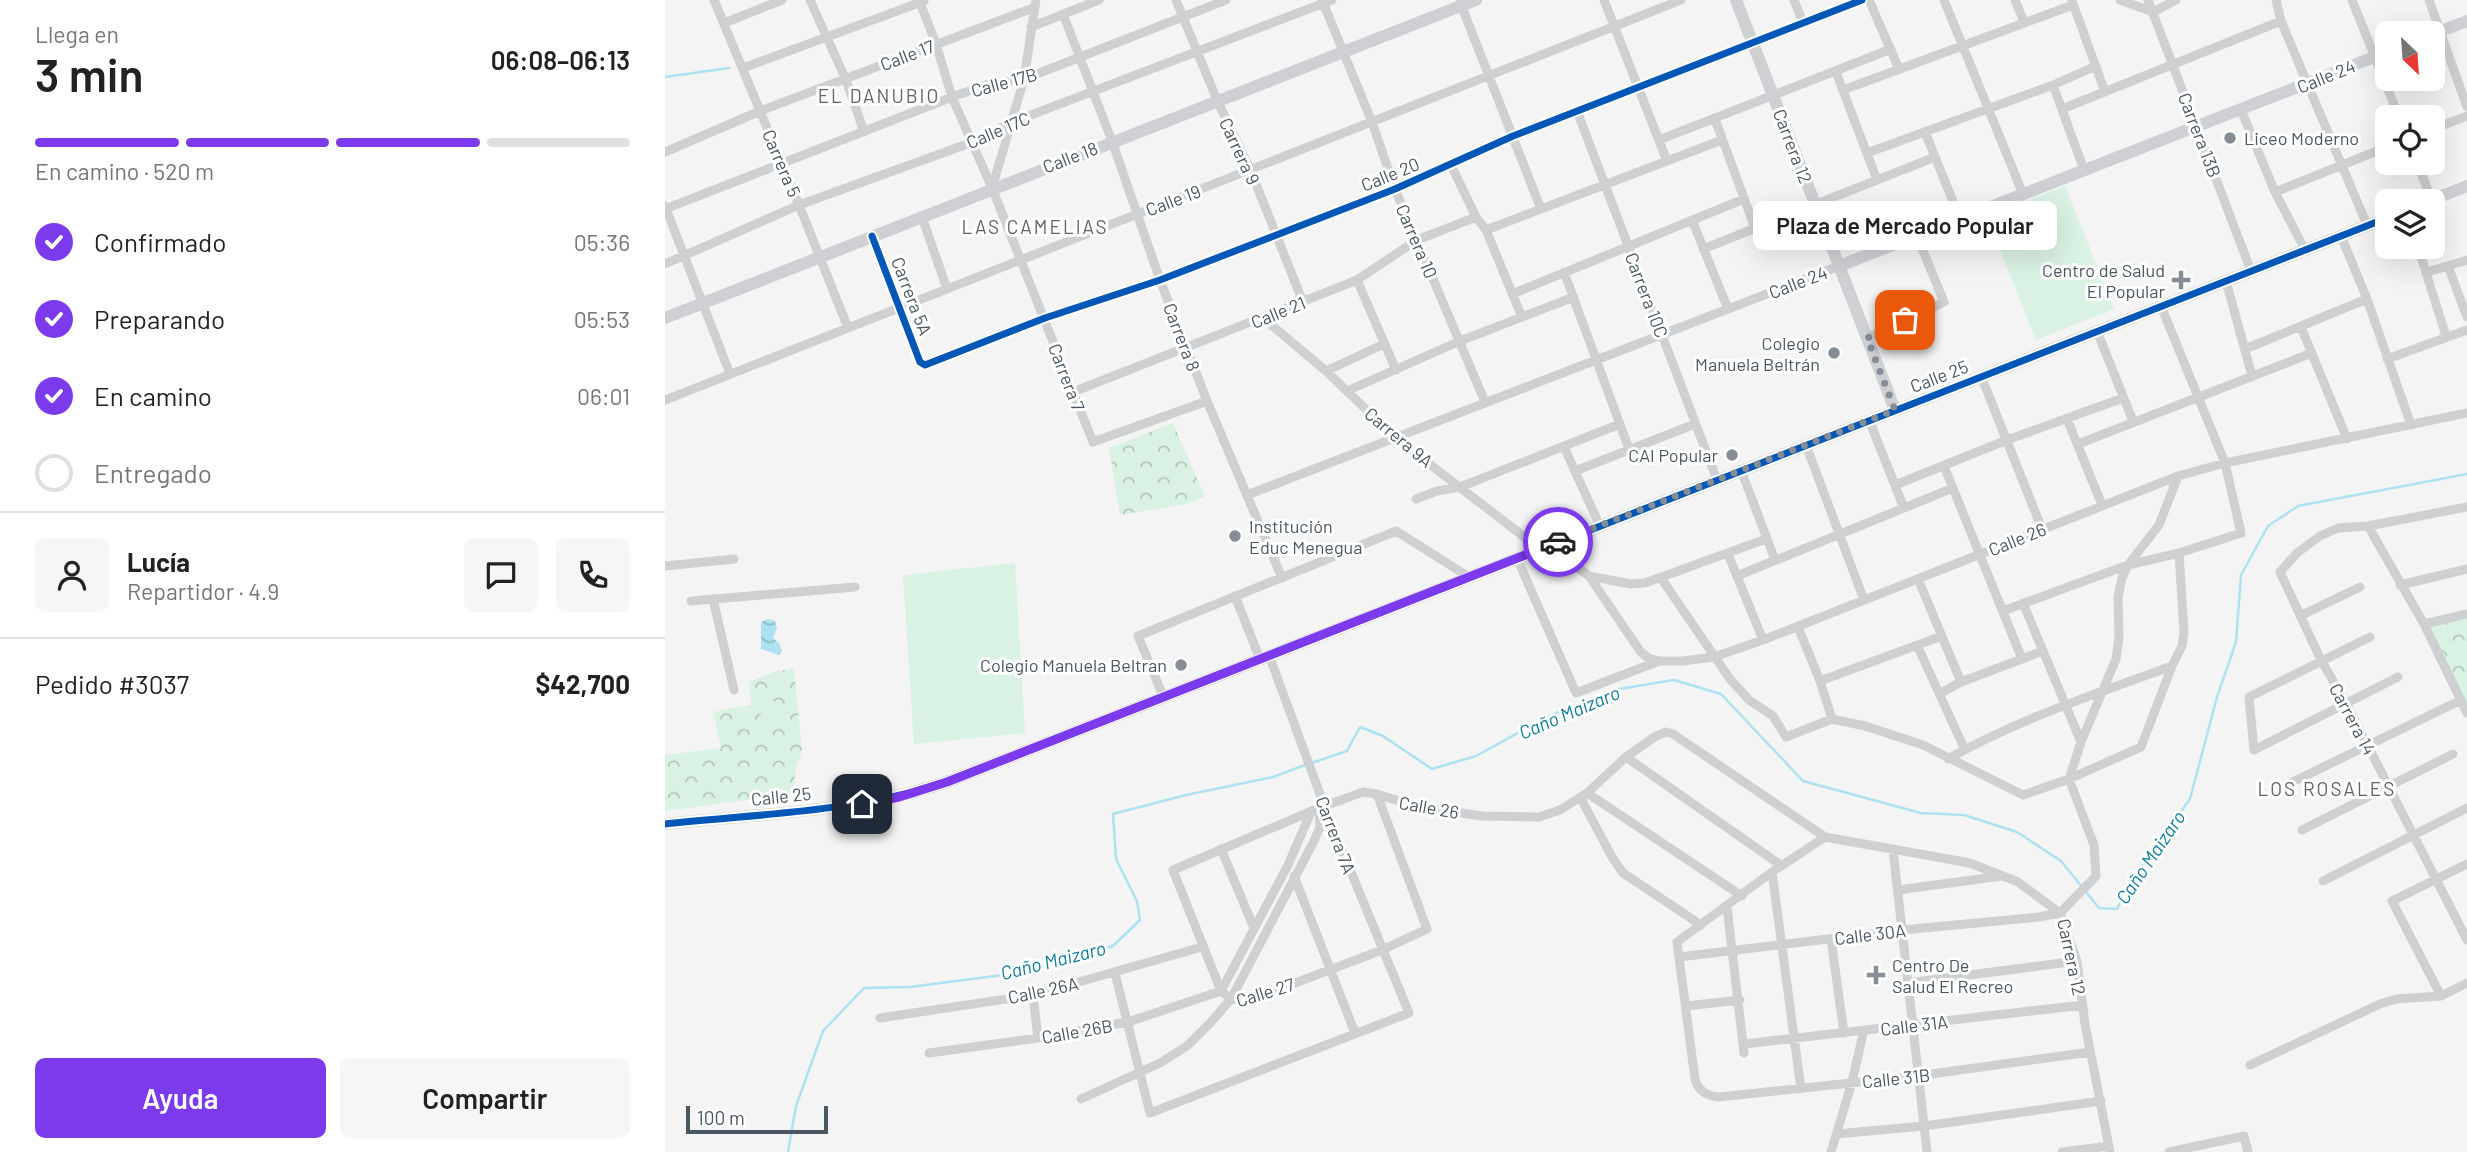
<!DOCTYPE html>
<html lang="es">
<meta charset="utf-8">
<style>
:root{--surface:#fff;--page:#f6f6f6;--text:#222;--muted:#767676;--line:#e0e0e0;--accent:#7c3aed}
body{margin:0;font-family:Barlow,sans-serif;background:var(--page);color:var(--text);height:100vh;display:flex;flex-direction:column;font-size:26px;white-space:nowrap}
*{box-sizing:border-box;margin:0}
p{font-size:23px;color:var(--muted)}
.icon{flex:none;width:38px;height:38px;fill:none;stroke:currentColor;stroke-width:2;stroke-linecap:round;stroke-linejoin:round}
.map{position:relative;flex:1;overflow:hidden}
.details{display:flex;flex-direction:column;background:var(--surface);width:665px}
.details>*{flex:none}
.needle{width:46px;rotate:155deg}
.buttons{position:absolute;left:1710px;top:21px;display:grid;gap:14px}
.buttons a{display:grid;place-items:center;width:70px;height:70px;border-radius:10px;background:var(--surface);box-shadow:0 7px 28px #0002;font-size:35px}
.scale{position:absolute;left:21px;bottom:18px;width:142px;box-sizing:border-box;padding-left:7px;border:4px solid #4a5661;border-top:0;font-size:19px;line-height:24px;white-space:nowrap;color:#4a5661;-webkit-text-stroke:5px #fff;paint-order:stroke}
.pin{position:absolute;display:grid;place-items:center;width:60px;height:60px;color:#fff;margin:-30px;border-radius:14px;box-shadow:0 4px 10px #0006}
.courier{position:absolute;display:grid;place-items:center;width:70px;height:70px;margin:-35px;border:5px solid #7c3aed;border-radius:50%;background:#fff;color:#222;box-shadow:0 2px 9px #0007}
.bubble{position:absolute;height:49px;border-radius:10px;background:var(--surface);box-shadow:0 7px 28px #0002;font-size:23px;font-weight:600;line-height:49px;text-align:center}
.headline em{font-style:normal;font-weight:600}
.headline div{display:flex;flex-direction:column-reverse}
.headline{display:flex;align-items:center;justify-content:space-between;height:119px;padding:0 35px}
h1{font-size:46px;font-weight:600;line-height:52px}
.bar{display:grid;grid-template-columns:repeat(4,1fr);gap:10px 7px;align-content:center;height:84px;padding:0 35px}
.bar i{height:9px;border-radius:5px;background:var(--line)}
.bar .active{background:var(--accent)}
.bar p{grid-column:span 4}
.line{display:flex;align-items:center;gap:18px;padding:0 35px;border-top:2px solid var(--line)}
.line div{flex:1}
.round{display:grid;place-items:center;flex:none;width:74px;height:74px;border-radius:10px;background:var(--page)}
ol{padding:0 35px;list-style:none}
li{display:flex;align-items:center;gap:21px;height:77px}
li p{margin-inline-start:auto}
li .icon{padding:7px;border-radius:50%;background:var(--accent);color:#fff;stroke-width:4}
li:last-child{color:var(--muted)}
li i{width:38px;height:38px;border:4px solid var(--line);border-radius:50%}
.action{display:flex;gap:14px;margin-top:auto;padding:14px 35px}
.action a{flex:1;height:80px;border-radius:10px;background:var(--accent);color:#fff;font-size:28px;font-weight:600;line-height:80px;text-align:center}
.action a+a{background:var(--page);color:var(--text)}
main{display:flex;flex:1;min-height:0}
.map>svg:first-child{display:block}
</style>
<main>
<section class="details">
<div class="headline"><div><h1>3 min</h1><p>Llega en</p></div><em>06:08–06:13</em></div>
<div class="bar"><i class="active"></i><i class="active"></i><i class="active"></i><i></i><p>En camino · 520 m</p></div>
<ol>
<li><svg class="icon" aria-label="check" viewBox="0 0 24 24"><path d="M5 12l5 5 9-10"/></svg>Confirmado<p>05:36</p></li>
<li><svg class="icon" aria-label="check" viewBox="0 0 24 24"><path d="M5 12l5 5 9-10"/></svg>Preparando<p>05:53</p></li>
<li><svg class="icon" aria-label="check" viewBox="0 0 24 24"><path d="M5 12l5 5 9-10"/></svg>En camino<p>06:01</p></li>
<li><i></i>Entregado</li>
</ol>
<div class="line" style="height:126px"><a class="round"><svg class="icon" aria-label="person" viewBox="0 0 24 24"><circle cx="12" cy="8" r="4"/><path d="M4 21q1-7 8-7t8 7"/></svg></a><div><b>Lucía</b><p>Repartidor · 4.9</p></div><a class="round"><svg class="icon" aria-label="chat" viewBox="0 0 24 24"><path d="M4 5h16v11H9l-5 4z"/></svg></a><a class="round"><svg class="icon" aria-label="phone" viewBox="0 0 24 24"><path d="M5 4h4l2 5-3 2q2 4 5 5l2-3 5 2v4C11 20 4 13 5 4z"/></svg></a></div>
<div class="line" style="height:91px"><div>Pedido #3037</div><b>$42,700</b></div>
<div class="action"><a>Ayuda</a><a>Compartir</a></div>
</section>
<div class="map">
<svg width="1802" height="1152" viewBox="0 0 1802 1152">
<defs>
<pattern id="park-crowns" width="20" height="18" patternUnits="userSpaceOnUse" patternTransform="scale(1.75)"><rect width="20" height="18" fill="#d9f2e3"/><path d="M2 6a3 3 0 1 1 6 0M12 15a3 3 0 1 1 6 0" fill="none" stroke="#b2c7bb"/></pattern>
<pattern id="water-waves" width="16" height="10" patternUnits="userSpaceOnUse" patternTransform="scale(1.75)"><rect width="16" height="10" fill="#aee2f0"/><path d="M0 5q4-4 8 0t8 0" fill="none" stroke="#90bac6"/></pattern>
</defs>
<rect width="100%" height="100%" fill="#f4f4f4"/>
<path fill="url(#park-crowns)" d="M508,423L540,497L522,504L455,515L444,448Z
M1802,615V710L1759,624Z
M129,669L137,751L131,767L128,794L0,811V755L56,748L48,712L86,705L84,682L112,671Z"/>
<path fill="#d9f2e3" d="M1400,186L1449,309L1371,340L1322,217Z
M350,563L360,733L249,744L238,575Z
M111,701L114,729L97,730L95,703Z"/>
<path fill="url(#water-waves)" d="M103,619L110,621L112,628L108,638L114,643L117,651L114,655L96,649V622Z"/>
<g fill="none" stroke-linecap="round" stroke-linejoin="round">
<path stroke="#aee2f0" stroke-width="2.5" d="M0,77L64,68
M647,763L682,751L695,727L718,736L767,769L811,756L882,717L948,690L1009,680L1056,694L1138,781L1256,813L1299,815L1352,832L1396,861L1434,908L1452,909L1463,886L1525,799L1552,697L1571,642L1576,575L1603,526L1633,506L1802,474
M123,1152L131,1106L158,1031L199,988L245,987L353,973L448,946L475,920L472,901L451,859L448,814L521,795L608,777L640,765"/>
<path stroke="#ced0d2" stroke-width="9" d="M49,0L134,205L183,328
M145,0L181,80L199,132
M254,0L271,44L287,97L327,188L428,442L542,401
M511,0L552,100L585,169L638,302
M657,0L707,122L730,189L820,402
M939,0L1002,161
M1129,0L1138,23
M1204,0L1234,69
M1279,0L1358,194
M1350,0L1359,22
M1455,0L1488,12L1511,0
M1483,0L1586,271
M1611,0L1616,21L1702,225
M1687,0L1734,117
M1764,0L1802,107
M1407,1L1440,92
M795,2L876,209
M398,14L447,141L495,280L542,401L617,578
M59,23L117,0
M366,27L434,0
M78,68L259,1
M1171,72L1212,180
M1388,85L1419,170
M1178,90L1408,5
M1397,109L1616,21
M1576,110L1610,192L1640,250
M912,111L1052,480
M1050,119L1090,228
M1768,129L1802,116
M1260,132L1295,219
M994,140L1226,49
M0,152L95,111L368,8
M1202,153L1388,85L1431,66
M1752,163L1767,200
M786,165L811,217L821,230L857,317
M327,188L359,79L371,0
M1610,192L1722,147
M0,206L65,374
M0,209L287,97L324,84L359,79L561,0
M257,217L282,289
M1027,220L1063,309
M821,230L1057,140
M207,236L255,362L260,365L380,318L495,280L730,189L848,136L1197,0
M1676,236L1702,299L1746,425
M1753,247L1781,336
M1038,249L1270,157
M0,264L134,205L308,142L345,123L667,0
M1783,266L1802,317
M899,272L964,449
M1763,272L1802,260
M692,280L731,370
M1561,281L1587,376
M847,294L1079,199
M598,318L661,371L732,439L875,549
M1636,327L1682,439
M1432,331L1468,421
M1202,338L1279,302L1252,236
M1580,349L1702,299
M1722,359L1802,330
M661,371L719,344
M1316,376L1377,529
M682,391L795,341L909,297
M408,392L692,280L752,240L811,217
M0,400L1016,0
M1402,419L1437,505
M1204,420L1239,508
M1413,444L1647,353
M1141,445L1199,600
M899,447L935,526
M1279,466L1357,659
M1076,470L1110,560
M910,471L1030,424
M1230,485L1342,440L1458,398
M582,495L1174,266
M751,499L772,491L795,487L955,424
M1802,507L1703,526L1673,528L1655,536L1632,553L1615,572L1656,660L1681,703L1802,940
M1703,526L1759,624L1802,713
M898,540L913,568L924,576L975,651L983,658L994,661
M1063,554L1098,640
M852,558L911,693L994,661H1018L1049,657L1098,640L1513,476L1560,463L1802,413
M0,566L69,559
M924,576L966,584L980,583L1101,539
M1072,576L1288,488
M996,578L1065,679L1084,700L1108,716L1121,737L1167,719L1200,726L1258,745L1358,795L1404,779L1476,747L1507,666L1517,646L1519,632L1514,553
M1253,579L1296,682
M1735,585L1802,569
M570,596L595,659
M48,599L69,690
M26,601L190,587
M1358,603L1416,742
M1338,611L1463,565L1514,553L1576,533L1560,463L1496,306
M1635,616L1695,587
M1759,624L1802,614
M1133,627L1155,681L1167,719
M1705,637L1584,697L1589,750L1733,677
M1252,645L1300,750
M1155,681L1277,636
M1274,694L1296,682L1378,651
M498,696L473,636L731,531L804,577
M961,757L1117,866
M1283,759C1351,720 1433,693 1507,666
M1609,791L1796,700
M922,793L1077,896
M915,797L947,857L958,873L1036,925
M1637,830L1788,754
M1160,837L1107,872L1012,942L1030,1079C1033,1091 1042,1096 1054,1097L1252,1076L1425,1052
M556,849L589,928
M1228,850L1262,1152
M1107,872L1136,1089
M629,876L690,1033
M1658,881L1802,808
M1233,890L1337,876
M1062,907L1079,1053
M1395,913L1412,961L1420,1024L1445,1152
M1166,939L1179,1033
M1014,957L1238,930L1374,917L1395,913L1431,876L1429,845L1404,779L1416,742L1451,659L1454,638L1453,597L1457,578L1463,565L1494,525L1513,476
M450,973L485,1113L744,1013L663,816L604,655
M1243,983L1412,961
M368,995L373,1038
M1776,996L1727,901L1802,864
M566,999L556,991L508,870L654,808L698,792L712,794L749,806L817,816L874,817L895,810L922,793L961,757L991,736L1001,732L1008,734L1160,837L1305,863L1353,882L1395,913
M566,999L583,1001L717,950L762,929L712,794
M1021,1006L1075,1000
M215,1018L368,995L537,947
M1079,1044L1418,1005
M264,1053L373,1038L463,1022L556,991L623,865L646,812
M1585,1065L1715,1004L1731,999L1776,996L1802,983
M416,1099L495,1063L522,1046L546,1022L566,999L649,841L655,827L654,808
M1172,1134L1259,1126L1436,1101
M1166,1152L1187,1082L1199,1030
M1397,1152L1444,1146
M1504,1152L1579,1136L1583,1152"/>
<path stroke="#ced0d4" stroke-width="12" d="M1071,0L1230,410
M1768,34L1802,21
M1764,201L1802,186
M1174,266L1722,52
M0,318L811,0
M0,824C94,814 191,812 282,782L1722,218"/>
<defs>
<path id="cycleway" d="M207,236L255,362L260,365L380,318L495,280L730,189L848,136L1197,0
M0,824C94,814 191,812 282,782L1722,218"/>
</defs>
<use href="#cycleway" stroke="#fff" stroke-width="11"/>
<use href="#cycleway" stroke="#0057b8" stroke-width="7"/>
</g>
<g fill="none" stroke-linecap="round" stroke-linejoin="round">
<path stroke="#868d94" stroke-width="7" stroke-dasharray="0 12.6" d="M893,542L1230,410L1202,338L1240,320"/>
<path stroke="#7c3aed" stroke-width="9" d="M197,804L234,797L282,782L893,542"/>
</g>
<g fill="#868d94" stroke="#fff" stroke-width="2.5">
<circle cx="1565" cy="138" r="7"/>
<path d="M1512.5 269.5h7v7h7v7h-7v7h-7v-7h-7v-7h7z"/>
<circle cx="1169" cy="353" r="7"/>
<circle cx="1067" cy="455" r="7"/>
<circle cx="570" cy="536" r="7"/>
<circle cx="516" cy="665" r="7"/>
<path d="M1207.5 964.5h7v7h7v7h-7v7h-7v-7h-7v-7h7z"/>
</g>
<g text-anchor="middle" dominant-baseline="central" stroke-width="6" stroke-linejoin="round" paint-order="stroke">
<g font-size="18" fill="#4a5661" stroke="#fff">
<text transform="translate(242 55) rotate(-21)">Calle 17</text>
<text transform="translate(1661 76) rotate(-22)">Calle 24</text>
<text transform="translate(339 82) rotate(-15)">Calle 17B</text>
<text transform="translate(333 130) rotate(-23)">Calle 17C</text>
<text transform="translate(1535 135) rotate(69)">Carrera 13B</text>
<text transform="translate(1128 146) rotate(69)">Carrera 12</text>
<text transform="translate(575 151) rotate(65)">Carrera 9</text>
<text transform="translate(405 157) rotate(-21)">Calle 18</text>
<text transform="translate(117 163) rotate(67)">Carrera 5</text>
<text transform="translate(725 174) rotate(-22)">Calle 20</text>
<text transform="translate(508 200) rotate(-21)">Calle 19</text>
<text transform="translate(752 241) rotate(67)">Carrera 10</text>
<text transform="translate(1133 282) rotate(-21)">Calle 24</text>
<text transform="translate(982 295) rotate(69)">Carrera 10C</text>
<text transform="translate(247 296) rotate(69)">Carrera 5A</text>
<text transform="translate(613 312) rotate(-22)">Calle 21</text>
<text transform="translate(517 337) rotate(69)">Carrera 8</text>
<text transform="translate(1274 376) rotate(-21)">Calle 25</text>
<text transform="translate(402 377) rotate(69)">Carrera 7</text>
<text transform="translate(734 437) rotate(40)">Carrera 9A</text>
<text transform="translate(1352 539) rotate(-22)">Calle 26</text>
<text transform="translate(1688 719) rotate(62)">Carrera 14</text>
<text transform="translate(116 796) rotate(-6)">Calle 25</text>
<text transform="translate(764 807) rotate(10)">Calle 26</text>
<text transform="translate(671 835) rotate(69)">Carrera 7A</text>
<text transform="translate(1205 934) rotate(-7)">Calle 30A</text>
<text transform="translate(1407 957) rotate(78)">Carrera 12</text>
<text transform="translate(378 990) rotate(-12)">Calle 26A</text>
<text transform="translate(600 992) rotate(-17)">Calle 27</text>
<text transform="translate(1249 1025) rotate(-7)">Calle 31A</text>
<text transform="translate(412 1031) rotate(-10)">Calle 26B</text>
<text transform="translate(1231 1078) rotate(-6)">Calle 31B</text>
</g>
<g font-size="18" fill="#4a5661" stroke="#fff" text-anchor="end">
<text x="1579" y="138" text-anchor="start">Liceo Moderno</text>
<text x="1500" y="270">Centro de Salud<tspan x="1500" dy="21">El Popular</tspan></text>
<text x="1155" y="343">Colegio<tspan x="1155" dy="21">Manuela Beltrán</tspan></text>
<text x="1053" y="455">CAI Popular</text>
<text x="584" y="526" text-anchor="start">Institución<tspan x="584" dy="21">Educ Menegua</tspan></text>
<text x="502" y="665">Colegio Manuela Beltran</text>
<text x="1227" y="965" text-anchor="start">Centro De<tspan x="1227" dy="21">Salud El Recreo</tspan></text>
</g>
<g font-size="19" letter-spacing="2" fill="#5f6368" stroke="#fff">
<text x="214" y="95">EL DANUBIO</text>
<text x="370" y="226">LAS CAMELIAS</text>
<text x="1662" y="788">LOS ROSALES</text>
</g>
<g font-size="19" font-style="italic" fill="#0c7c9b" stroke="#fff">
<text transform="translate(904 712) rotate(-23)">Caño Maizaro</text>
<text transform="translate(1485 857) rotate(-56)">Caño Maizaro</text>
<text transform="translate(388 960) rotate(-14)">Caño Maizaro</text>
</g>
</g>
</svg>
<div class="buttons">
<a><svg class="needle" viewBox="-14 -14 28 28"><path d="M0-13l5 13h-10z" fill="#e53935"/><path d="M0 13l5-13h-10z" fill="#767676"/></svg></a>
<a><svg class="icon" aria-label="locate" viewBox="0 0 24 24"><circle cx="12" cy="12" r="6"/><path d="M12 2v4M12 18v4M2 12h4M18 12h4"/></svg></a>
<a><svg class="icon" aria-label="layers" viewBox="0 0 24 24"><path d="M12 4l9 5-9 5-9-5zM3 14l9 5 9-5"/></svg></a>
</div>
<div class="scale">100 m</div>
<div class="pin" style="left:1240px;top:320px;background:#ea580c"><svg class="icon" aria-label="bag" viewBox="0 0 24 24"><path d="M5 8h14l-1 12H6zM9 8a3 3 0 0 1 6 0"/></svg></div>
<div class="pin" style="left:197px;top:804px;background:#1f2937"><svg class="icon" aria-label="home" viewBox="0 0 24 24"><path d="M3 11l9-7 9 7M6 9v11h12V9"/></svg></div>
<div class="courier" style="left:893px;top:542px"><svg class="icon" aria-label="car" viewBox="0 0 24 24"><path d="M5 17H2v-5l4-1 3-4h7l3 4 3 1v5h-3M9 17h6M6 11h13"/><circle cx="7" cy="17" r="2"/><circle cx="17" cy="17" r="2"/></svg></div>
<div class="bubble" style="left:1088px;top:201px;width:304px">Plaza de Mercado Popular</div>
</div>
</main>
